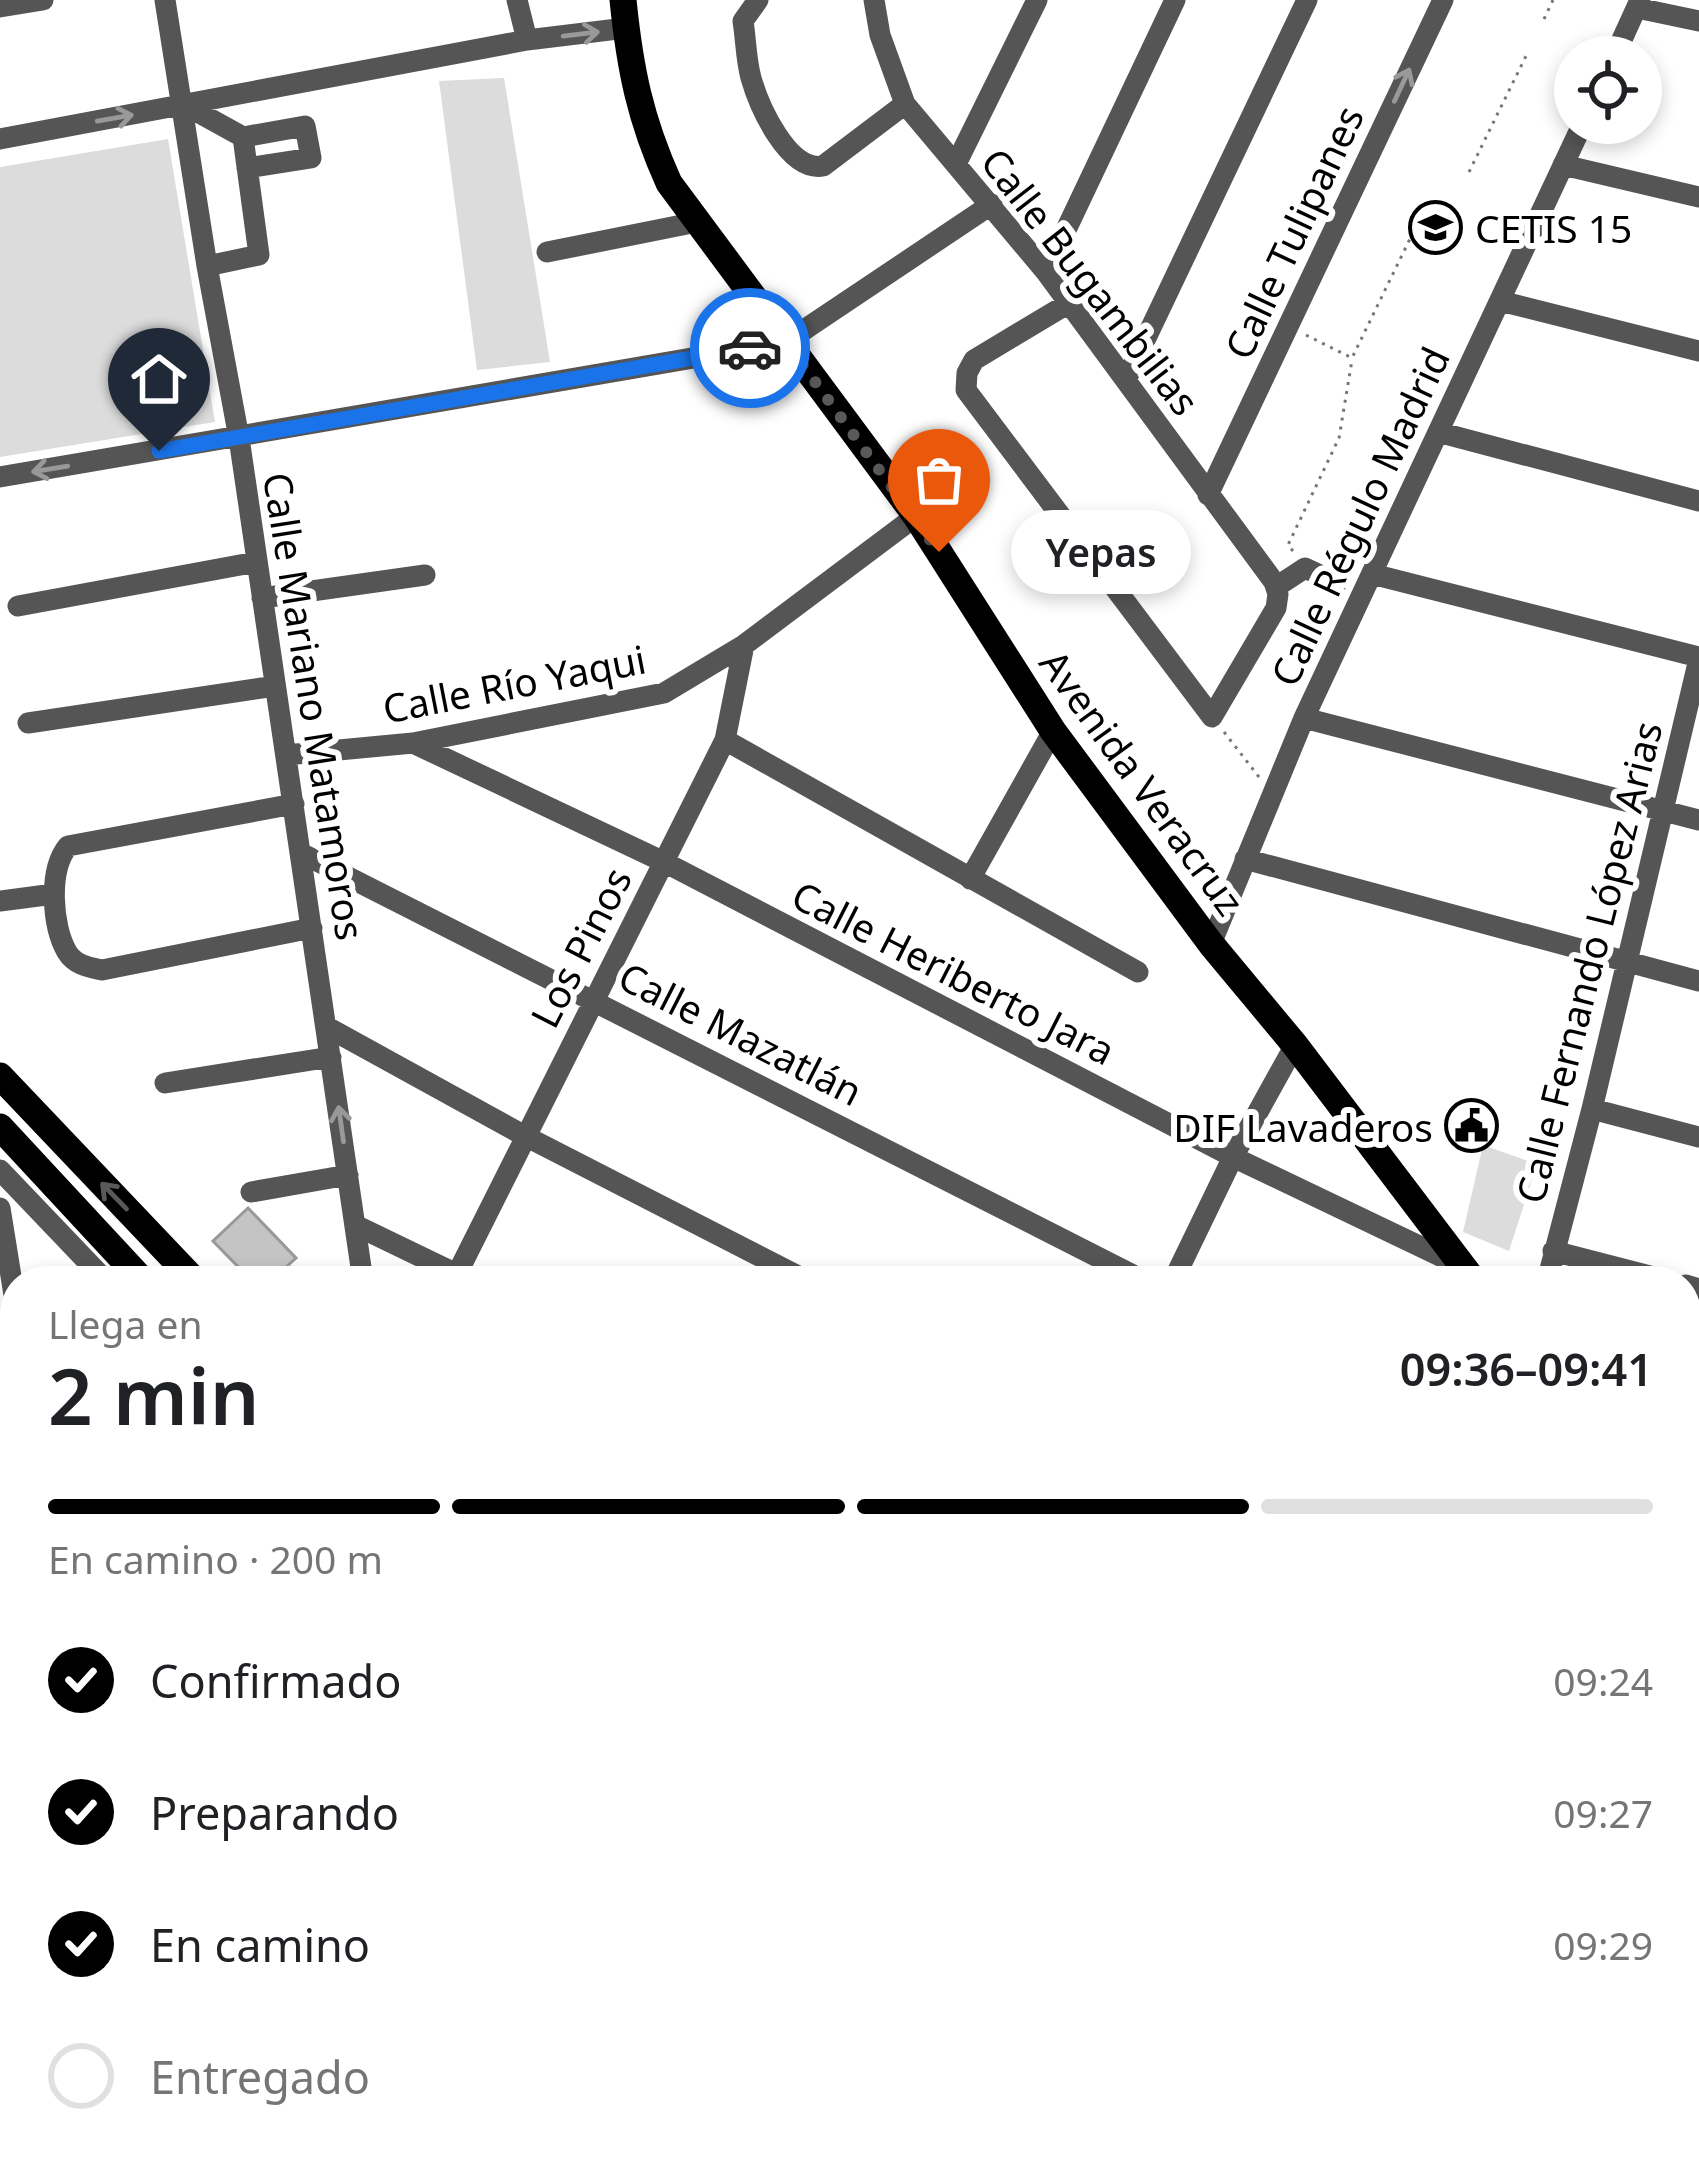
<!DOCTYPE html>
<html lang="es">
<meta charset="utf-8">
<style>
:root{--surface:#fff;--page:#f6f6f6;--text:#202124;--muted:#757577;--line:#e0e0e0;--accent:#000}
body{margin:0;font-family:"Noto Sans",sans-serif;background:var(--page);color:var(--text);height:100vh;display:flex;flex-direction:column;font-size:45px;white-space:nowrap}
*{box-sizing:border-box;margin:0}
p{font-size:39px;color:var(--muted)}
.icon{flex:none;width:66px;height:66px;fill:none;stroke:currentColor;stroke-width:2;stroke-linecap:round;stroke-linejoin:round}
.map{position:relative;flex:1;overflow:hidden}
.details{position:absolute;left:0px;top:1266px;width:1701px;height:903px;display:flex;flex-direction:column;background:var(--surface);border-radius:48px 48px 0 0;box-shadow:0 6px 18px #0003}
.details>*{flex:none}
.tools{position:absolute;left:1554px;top:36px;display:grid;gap:24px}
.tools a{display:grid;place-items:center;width:108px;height:108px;border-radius:50%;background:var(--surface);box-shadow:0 6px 18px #0003;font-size:60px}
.pin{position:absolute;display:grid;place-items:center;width:102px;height:102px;color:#fff;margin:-123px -51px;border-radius:50% 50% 50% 0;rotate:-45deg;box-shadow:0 0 12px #0007}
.pin .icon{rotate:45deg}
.courier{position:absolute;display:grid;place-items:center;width:120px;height:120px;margin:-60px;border:9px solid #1a73e8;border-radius:50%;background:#fff;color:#222;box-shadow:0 3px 15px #0007}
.bubble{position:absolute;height:84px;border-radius:42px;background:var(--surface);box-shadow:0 6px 18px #0003;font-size:39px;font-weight:600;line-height:84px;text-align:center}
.overview em{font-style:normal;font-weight:600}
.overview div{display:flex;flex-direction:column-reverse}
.overview{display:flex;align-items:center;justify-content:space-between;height:204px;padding:0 48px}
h1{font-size:78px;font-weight:600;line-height:90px}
.bar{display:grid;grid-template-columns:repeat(4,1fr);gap:18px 12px;align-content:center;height:144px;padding:0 48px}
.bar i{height:15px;border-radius:9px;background:var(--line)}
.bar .active{background:var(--accent)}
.bar p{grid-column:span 4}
ol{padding:0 48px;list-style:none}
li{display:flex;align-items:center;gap:36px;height:132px}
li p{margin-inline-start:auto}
li .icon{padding:12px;border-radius:50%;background:var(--accent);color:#fff;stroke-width:4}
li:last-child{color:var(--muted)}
li i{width:66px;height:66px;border:6px solid var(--line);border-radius:50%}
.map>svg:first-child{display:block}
</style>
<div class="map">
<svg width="1699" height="2168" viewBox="0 0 1699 2168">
<rect width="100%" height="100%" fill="#fff"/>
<path fill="#dcdcdc" d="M504,78L550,362L477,370L439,81Z
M168,139L215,422L0,457V167Z
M1483,1145L1537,1164L1509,1251L1463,1232Z"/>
<path fill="#c4c4c4" stroke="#999" stroke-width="3" d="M248,1208L296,1258L271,1281H252L213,1241Z"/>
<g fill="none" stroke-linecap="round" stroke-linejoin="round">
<path stroke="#777" stroke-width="3" stroke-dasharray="3 6" stroke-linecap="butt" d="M1544,19L1553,0
M1469,172L1526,56
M1306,335L1352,358L1423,212L1445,222L1451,209
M1293,551L1288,545L1339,438L1352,360
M1224,732L1259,777"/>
<path stroke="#555" stroke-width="21" d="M165,0L207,266L239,438L363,1281
M517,0L527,40
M758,0L743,21C746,40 746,60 751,78C759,106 788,172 823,166L905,104
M874,0L880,35L905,104L1046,272L1274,582L1278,594L1276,608L1212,717L966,390L967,373L974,360L1069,303
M0,7L43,0
M1637,8L1699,21
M1614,57L1640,0
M185,105L243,137L259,255L207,266
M243,137L305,126L311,158L247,168
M0,139L527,40L626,28
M956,164L1037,0
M1563,165L1699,197
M547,252L697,222
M1046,272L1175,0
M1500,301L1699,351
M1126,380L1307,0
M1438,432L1699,501
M0,477L786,342L992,204
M1208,495L1443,0
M1372,574L1699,657
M1276,587L1305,568L1337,583
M262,598L425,575
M18,606L256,562
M1304,718L1699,820
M28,723L275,686
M725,740L1138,972
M413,743L664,862L1233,1157L1461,1266
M286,755L413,743L664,693L744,645L916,516
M294,804L68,846C48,870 52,926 67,952C75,965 88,967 102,970L312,928
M301,853L1145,1281
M1245,859L1699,981
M970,879L1053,731
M0,901L54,894
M1211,944L1304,718L1583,123
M327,1027L525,1136L808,1281
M165,1083L331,1057
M1592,1109L1699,1137
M0,1170L106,1281
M251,1192L348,1175
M0,1208L15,1301
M355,1225L471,1281
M1553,1251L1669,1281
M457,1274L725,740L744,645
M1173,1281L1233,1157L1295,1045
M1547,1281L1592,1109L1699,659
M1686,1285L1699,1289
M0,1507L15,1504
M0,1539L15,1598
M1686,1563L1699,1570
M1686,1734L1699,1710
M1686,1824L1699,1830
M0,1956L15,1952
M156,2154L160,2168
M312,2154L315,2168
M467,2154L470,2168
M573,2154L576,2168
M1101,2154L1130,2168
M1502,2154L1530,2168
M1555,2154L1584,2168
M733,2168L740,2154
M1694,2168L1699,2158"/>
<path stroke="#000" stroke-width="27" d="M623,0C630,69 640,119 669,183L916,516L1053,731L1211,944L1295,1045L1474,1281
M0,1076L195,1281
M0,1127L143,1281
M1686,1479L1699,1489
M631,2154L634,2168
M668,2154L672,2168"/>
</g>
<defs><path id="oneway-shaft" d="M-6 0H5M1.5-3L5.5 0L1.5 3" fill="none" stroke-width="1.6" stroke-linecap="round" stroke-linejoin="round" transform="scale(3)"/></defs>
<g stroke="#999">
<use href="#oneway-shaft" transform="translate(581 34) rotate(-7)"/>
<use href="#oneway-shaft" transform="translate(1402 85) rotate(-65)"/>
<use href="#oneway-shaft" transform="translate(115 118) rotate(-10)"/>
<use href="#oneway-shaft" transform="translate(50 469) rotate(171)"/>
<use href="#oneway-shaft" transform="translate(341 1124) rotate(-98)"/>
</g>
<use stroke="#595959" href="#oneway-shaft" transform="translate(114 1196) rotate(-134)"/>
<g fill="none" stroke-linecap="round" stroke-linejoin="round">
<path stroke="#595959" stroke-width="12" stroke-dasharray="0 21.6" d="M750,348L786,342L939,552"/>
<path stroke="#1a73e8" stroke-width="15" d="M159,451L750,348"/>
</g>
<defs>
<symbol id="school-ring" viewBox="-11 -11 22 22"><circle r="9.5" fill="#fff" stroke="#000" stroke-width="1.5"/><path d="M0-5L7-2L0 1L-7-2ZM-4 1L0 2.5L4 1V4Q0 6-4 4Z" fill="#000"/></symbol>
<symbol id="civic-ring" viewBox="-11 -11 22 22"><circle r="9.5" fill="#fff" stroke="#000" stroke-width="1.5"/><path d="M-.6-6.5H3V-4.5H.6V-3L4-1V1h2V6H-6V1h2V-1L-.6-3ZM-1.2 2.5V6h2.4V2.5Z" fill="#000"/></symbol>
</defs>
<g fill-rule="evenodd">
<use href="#school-ring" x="1406" y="198" width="59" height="59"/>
<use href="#civic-ring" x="1442" y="1096" width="59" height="59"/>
</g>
<g text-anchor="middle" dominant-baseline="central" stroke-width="12" stroke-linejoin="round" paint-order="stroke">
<g font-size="39" fill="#000" stroke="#fff" text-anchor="start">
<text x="1475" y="227">CETIS 15</text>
<text x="1433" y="1126" text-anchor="end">DIF Lavaderos</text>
</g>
<g font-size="39" fill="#000" stroke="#fff">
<text transform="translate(1293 232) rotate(-65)">Calle Tulipanes</text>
<text transform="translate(1091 281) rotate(52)">Calle Bugambilias</text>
<text transform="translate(1359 516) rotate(-65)">Calle Régulo Madrid</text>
<text transform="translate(514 683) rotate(-11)">Calle Río Yaqui</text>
<text transform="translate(315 706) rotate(81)">Calle Mariano Matamoros</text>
<text transform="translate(1143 782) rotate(54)">Avenida Veracruz</text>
<text transform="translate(580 947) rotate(-63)">Los Pinos</text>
<text transform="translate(1588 962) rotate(-76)">Calle Fernando López Arias</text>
<text transform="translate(954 972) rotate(27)">Calle Heriberto Jara</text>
<text transform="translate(741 1033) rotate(27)">Calle Mazatlán</text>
</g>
</g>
</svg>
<div class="tools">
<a><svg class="icon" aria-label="locate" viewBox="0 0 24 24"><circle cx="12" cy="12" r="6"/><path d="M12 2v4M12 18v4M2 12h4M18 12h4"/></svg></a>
</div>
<div class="pin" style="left:939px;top:552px;background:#ea580c"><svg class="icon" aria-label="bag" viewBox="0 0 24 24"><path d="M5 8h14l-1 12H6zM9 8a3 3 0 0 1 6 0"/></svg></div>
<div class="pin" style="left:159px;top:451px;background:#1f2937"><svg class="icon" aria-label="home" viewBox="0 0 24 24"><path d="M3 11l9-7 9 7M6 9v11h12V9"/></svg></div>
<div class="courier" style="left:750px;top:348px"><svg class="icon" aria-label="car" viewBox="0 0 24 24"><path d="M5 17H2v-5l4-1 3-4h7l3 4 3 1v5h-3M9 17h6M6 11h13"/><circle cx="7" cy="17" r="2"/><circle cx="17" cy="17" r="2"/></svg></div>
<div class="bubble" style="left:1011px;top:510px;width:180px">Yepas</div>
<section class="details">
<div class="overview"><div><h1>2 min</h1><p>Llega en</p></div><em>09:36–09:41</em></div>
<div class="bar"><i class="active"></i><i class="active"></i><i class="active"></i><i></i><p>En camino · 200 m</p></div>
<ol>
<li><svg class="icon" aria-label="check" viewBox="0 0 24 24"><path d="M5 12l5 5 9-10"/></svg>Confirmado<p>09:24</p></li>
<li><svg class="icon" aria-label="check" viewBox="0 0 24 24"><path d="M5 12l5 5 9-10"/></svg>Preparando<p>09:27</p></li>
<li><svg class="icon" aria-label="check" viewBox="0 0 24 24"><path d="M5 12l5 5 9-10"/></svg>En camino<p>09:29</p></li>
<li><i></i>Entregado</li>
</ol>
</section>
</div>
